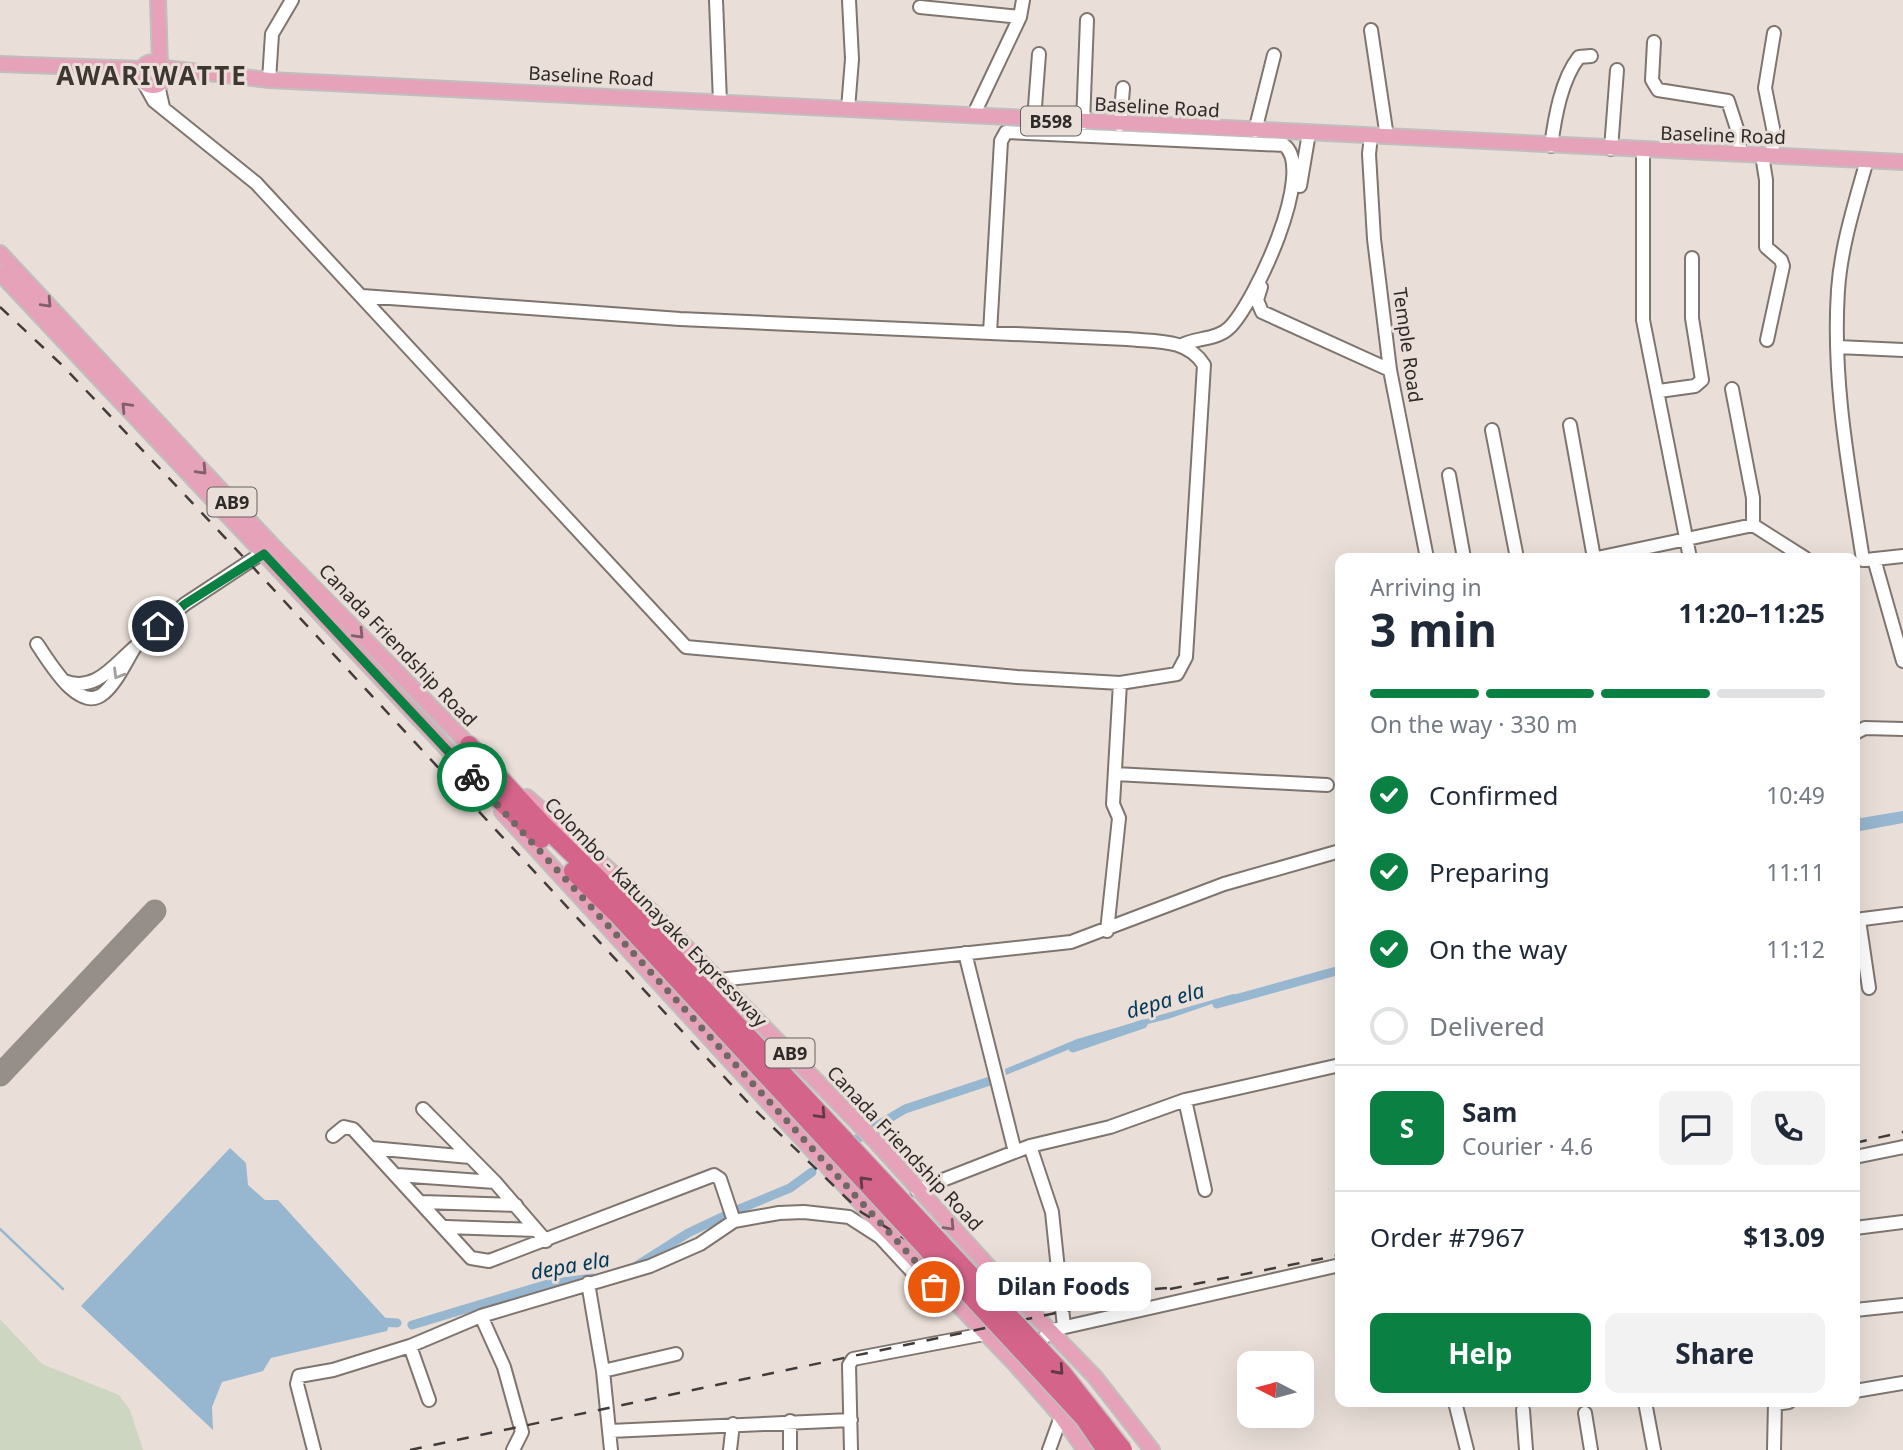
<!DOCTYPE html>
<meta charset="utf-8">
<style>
:root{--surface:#fff;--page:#f2f2f3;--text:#1f2937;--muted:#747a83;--line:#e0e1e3;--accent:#0b8043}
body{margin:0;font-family:"Noto Sans",sans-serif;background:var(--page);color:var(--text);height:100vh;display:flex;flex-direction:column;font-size:26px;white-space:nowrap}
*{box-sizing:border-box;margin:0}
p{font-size:23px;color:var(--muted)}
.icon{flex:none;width:38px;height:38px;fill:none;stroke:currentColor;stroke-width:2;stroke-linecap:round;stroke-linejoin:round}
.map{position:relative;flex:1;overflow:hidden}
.panel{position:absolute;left:1335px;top:553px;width:525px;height:854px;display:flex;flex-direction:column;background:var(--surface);border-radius:14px;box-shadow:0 7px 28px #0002}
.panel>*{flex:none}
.needle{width:46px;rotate:276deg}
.fabs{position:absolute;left:1237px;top:1351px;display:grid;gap:14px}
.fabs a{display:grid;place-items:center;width:77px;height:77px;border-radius:14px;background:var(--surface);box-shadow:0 7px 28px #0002;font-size:35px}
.pin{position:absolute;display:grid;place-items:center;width:60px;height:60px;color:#fff;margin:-30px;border:4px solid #fff;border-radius:50%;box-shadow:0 2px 7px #0007}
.courier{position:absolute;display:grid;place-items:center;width:70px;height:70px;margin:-35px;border:5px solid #0b8043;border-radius:50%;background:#fff;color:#222;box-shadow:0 2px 9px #0007}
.bubble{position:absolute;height:49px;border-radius:14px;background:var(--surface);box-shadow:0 7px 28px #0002;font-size:23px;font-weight:700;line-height:49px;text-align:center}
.summary em{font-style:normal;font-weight:700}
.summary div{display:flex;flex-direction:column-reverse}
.summary{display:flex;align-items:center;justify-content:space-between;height:119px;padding:0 35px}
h1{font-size:46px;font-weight:700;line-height:52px}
.bar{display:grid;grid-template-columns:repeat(4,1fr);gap:10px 7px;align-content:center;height:84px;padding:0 35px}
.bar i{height:9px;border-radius:5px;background:var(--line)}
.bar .selected{background:var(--accent)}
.bar p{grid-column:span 4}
.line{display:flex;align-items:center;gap:18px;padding:0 35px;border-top:2px solid var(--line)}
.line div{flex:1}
.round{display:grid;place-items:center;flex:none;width:74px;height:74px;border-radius:14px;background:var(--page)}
ol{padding:0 35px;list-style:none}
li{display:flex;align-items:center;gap:21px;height:77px}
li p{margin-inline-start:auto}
li .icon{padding:7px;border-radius:50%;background:var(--accent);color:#fff;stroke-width:4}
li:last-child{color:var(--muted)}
li i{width:38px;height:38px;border:4px solid var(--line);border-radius:50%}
.button{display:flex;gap:14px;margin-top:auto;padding:14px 35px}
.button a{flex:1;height:80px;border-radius:14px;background:var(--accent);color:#fff;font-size:28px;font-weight:700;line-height:80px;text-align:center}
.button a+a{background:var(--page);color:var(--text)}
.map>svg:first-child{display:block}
</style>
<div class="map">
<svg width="1903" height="1450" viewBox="0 0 1903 1450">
<rect width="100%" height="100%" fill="#e9dfd8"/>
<path fill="#cdd6c1" d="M0,1319L42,1364L119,1395L130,1410L143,1450H0Z"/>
<path fill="#97b6cf" d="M1903,811V823L1855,832V819Z
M1233,994L1238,995L1168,1019L1104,1035L1006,1075L1005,1069L1077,1039Z
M230,1148L246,1163L248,1185L265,1200H278L390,1323L387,1331L271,1358L263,1371L222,1382L212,1407L213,1430L81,1306Z"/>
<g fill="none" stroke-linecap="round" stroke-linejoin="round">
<path stroke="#97b6cf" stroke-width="2.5" d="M0,1229L63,1289"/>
<path stroke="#97b6cf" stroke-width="9" d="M1217,1004L1340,970
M1073,1048L1143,1024
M873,1128L905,1109L990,1081
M831,1158L860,1137
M737,1210L790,1188L812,1172
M633,1268L688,1233L724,1216
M381,1322L397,1323
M412,1325L548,1284L593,1278"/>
<path stroke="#958e89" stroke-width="23" d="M0,1075L155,911"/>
<defs>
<path id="minor" d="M716,0L720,102
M920,7L1020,17
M1371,30L1387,137
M1654,42L1652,80L1658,90L1728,101L1739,135L1740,154
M269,80L272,34L292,0
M144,83L154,101L256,183L686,647L1017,677L1120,683L1177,674L1186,657L1204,365C1187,338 1156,342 1127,339L680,319L362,296
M158,85L163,107
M848,109L852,59L849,0
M973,116L1020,17L1023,0
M1034,120L1039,54
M1083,123L1087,20
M1120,125L1123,88
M1255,131L1274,55
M1371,136L1369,154L1374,239L1390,370L1427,558
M1551,146C1555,117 1561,80 1579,57L1591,56
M1611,149L1617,70
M1643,151V320L1690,558
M1762,155L1766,180V247L1781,260L1783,266L1767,340
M1772,155L1774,133L1765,88L1774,33
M1300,186L1309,133
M1261,287L1257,300L1262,312L1390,370
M990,333L1001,141L1006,132L1284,145C1317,170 1254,304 1229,328C1218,339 1198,338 1184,344
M1838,347L1903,350
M1732,389L1753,498V525
M1659,391L1695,386L1702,380L1692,318V258
M1570,425L1594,558
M1492,430L1517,558
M1449,475L1464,558
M1597,558L1753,525L1805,558
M1874,559L1903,661
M1863,560C1849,469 1832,382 1838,290C1841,246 1855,203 1867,160
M1866,560L1903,556
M37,644C49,661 79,715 104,693C117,682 126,661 135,647C113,666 95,693 64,681
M135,647L185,604L270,548
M1855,733L1865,728L1903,729
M1115,774L1327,785
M1855,920L1903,914
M1859,920L1869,988
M1107,931L1119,818L1113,804L1120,683
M965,953L1015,1152
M719,980L1071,942L1224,884L1340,851
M1185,1100L1205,1190
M423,1109L495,1182L546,1241
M333,1136L344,1127L353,1129L471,1258L489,1261L714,1175L720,1179L734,1221
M1030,1146L1052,1212L1064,1327
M371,1148L470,1157
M1855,1157L1903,1147
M397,1175L495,1182
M917,1190L1030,1146L1110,1127L1185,1100L1340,1065
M421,1202L516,1205
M446,1227L536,1230
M1855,1228L1903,1222
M588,1283L603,1371L611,1450
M1855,1310L1903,1305
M481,1316L504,1367L522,1432L513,1450
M410,1346L429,1400
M1031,1350L1052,1330L1340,1265
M603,1371L676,1354
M1855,1391L1903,1383
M1455,1402L1467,1450
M1645,1402L1654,1450
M1775,1404L1789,1402
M1523,1410L1526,1450
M1585,1413L1591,1450
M790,1421V1450
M610,1431L851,1420
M314,1450L297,1384L299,1376L333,1370L410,1346L481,1316L650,1266L700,1244L734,1221L779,1213L804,1212L849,1217L880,1237L917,1277L940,1288
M730,1450L733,1424
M851,1450L849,1365L853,1359L984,1334
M1049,1450L1063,1411
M1774,1450L1775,1402"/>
<path id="major" d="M158,0L160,65
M141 74a12 12 0 1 1 24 0a12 12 0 1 1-24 0Z
M0,64L142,69
M164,68L269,80L1903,162
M101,72L142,78
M0,253L273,546L475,751
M0,273L464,767
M527,797L623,882L875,1141L997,1276L1095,1377L1152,1450
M502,812L880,1224L1016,1365L1060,1415L1085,1450"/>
<path id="highway" d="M469,745L544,826L623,903
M458,761L541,839
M573,871L616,913"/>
</defs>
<use href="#minor" stroke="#7e756f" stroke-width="16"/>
<use href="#major" stroke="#c0bfbe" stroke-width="18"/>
<use href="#highway" stroke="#c0bfbe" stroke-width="21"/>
<use href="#minor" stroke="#fff" stroke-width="12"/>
<use href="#major" stroke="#e6a2b9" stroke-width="14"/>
<use href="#highway" stroke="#d5648a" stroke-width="18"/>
<path stroke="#413c3a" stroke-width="2.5" stroke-dasharray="12 12" stroke-linecap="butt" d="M0,307L63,366L250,564L754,1109L861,1212L922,1249L997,1276L1106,1293L1178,1287
M1855,1143L1903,1132
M1170,1289L1340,1255
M410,1450L1122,1299"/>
<defs>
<path id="highway-bridge" d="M623,903L1063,1374L1123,1450
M616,913L1084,1418L1106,1450"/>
</defs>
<use href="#highway-bridge" stroke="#c0bfbe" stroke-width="21" stroke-linecap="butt"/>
<use href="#highway-bridge" stroke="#d5648a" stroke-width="18"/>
</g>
<defs><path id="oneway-chevron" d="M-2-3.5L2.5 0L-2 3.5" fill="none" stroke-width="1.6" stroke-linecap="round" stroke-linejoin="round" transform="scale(1.75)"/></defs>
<g stroke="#816069">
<use href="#oneway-chevron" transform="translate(47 303) rotate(47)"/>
<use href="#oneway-chevron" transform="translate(126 407) rotate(-133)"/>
<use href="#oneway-chevron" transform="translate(202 470) rotate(47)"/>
<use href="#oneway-chevron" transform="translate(359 634) rotate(46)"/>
<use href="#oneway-chevron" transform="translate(950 1226) rotate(47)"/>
</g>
<use stroke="#a19f9e" href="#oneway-chevron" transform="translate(118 674) rotate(121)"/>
<g stroke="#603b45">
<use href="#oneway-chevron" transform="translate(821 1114) rotate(47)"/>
<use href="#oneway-chevron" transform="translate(864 1181) rotate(-133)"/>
<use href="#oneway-chevron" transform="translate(1059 1370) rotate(48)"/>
</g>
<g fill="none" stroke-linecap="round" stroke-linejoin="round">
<path stroke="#6f6966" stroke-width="7" stroke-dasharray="0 12.6" d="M472,777L940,1288L934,1287"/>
<path stroke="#0b8043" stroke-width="9" d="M158,626L185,604L264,554L472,777"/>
</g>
<g text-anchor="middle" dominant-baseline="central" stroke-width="6" stroke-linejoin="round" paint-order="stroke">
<g fill="#e9dfd8" stroke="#66605d" stroke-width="2">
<rect x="1021" y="106.5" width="60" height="29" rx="5"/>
<rect x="207.5" y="487.5" width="49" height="29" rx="5"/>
<rect x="765.5" y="1038.5" width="49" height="29" rx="5"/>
</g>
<g font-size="18" font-weight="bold" fill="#2e2a28">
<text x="1051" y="121">B598</text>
<text x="232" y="502">AB9</text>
<text x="790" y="1053">AB9</text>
</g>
<g font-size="19" fill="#2e2a28" stroke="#e9dfd8">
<text transform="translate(591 76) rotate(3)">Baseline Road</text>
<text transform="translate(1157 107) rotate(3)">Baseline Road</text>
<text transform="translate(1723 135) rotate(2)">Baseline Road</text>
<text transform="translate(1408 345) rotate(82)">Temple Road</text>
<text transform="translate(398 645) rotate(46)">Canada Friendship Road</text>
<text transform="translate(656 912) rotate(46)">Colombo - Katunayake Expressway</text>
<text transform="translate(905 1148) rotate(47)">Canada Friendship Road</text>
</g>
<g font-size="21" font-style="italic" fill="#003859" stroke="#e9dfd8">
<text transform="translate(1165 1000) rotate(-16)">depa ela</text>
<text transform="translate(570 1265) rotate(-10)">depa ela</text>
</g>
<g font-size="26" font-weight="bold" letter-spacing="2" fill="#3e3631" stroke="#e9dfd8">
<text x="152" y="75">AWARIWATTE</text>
</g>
</g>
</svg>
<div class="fabs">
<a><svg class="needle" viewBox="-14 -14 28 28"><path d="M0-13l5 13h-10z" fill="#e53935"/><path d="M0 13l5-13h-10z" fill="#747a83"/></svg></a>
</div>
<div class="pin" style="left:934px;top:1287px;background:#ea580c"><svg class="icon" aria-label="bag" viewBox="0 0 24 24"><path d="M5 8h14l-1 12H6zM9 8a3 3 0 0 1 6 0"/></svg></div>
<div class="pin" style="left:158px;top:626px;background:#1f2937"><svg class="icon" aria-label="home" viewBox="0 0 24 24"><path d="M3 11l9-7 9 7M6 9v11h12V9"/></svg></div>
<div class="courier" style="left:472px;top:777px"><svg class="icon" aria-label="bike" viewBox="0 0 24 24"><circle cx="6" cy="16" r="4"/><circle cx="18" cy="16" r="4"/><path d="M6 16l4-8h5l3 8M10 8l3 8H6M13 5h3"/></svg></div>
<div class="bubble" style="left:976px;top:1262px;width:175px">Dilan Foods</div>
<section class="panel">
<div class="summary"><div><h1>3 min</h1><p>Arriving in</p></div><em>11:20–11:25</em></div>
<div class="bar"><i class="selected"></i><i class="selected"></i><i class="selected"></i><i></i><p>On the way · 330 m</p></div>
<ol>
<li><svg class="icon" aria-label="check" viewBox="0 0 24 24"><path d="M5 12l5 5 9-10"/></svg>Confirmed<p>10:49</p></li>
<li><svg class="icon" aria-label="check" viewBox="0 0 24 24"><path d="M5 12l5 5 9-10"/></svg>Preparing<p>11:11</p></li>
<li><svg class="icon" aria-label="check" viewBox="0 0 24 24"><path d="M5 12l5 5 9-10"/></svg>On the way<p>11:12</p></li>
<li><i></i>Delivered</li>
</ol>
<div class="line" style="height:126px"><b class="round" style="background:var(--accent);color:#fff">S</b><div><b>Sam</b><p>Courier · 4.6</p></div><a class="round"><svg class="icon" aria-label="chat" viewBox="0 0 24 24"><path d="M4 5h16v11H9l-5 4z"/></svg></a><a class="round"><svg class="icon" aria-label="phone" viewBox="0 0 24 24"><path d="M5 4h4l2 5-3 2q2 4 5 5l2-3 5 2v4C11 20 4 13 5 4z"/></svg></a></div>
<div class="line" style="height:91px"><div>Order #7967</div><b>$13.09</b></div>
<div class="button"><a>Help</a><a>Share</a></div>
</section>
</div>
